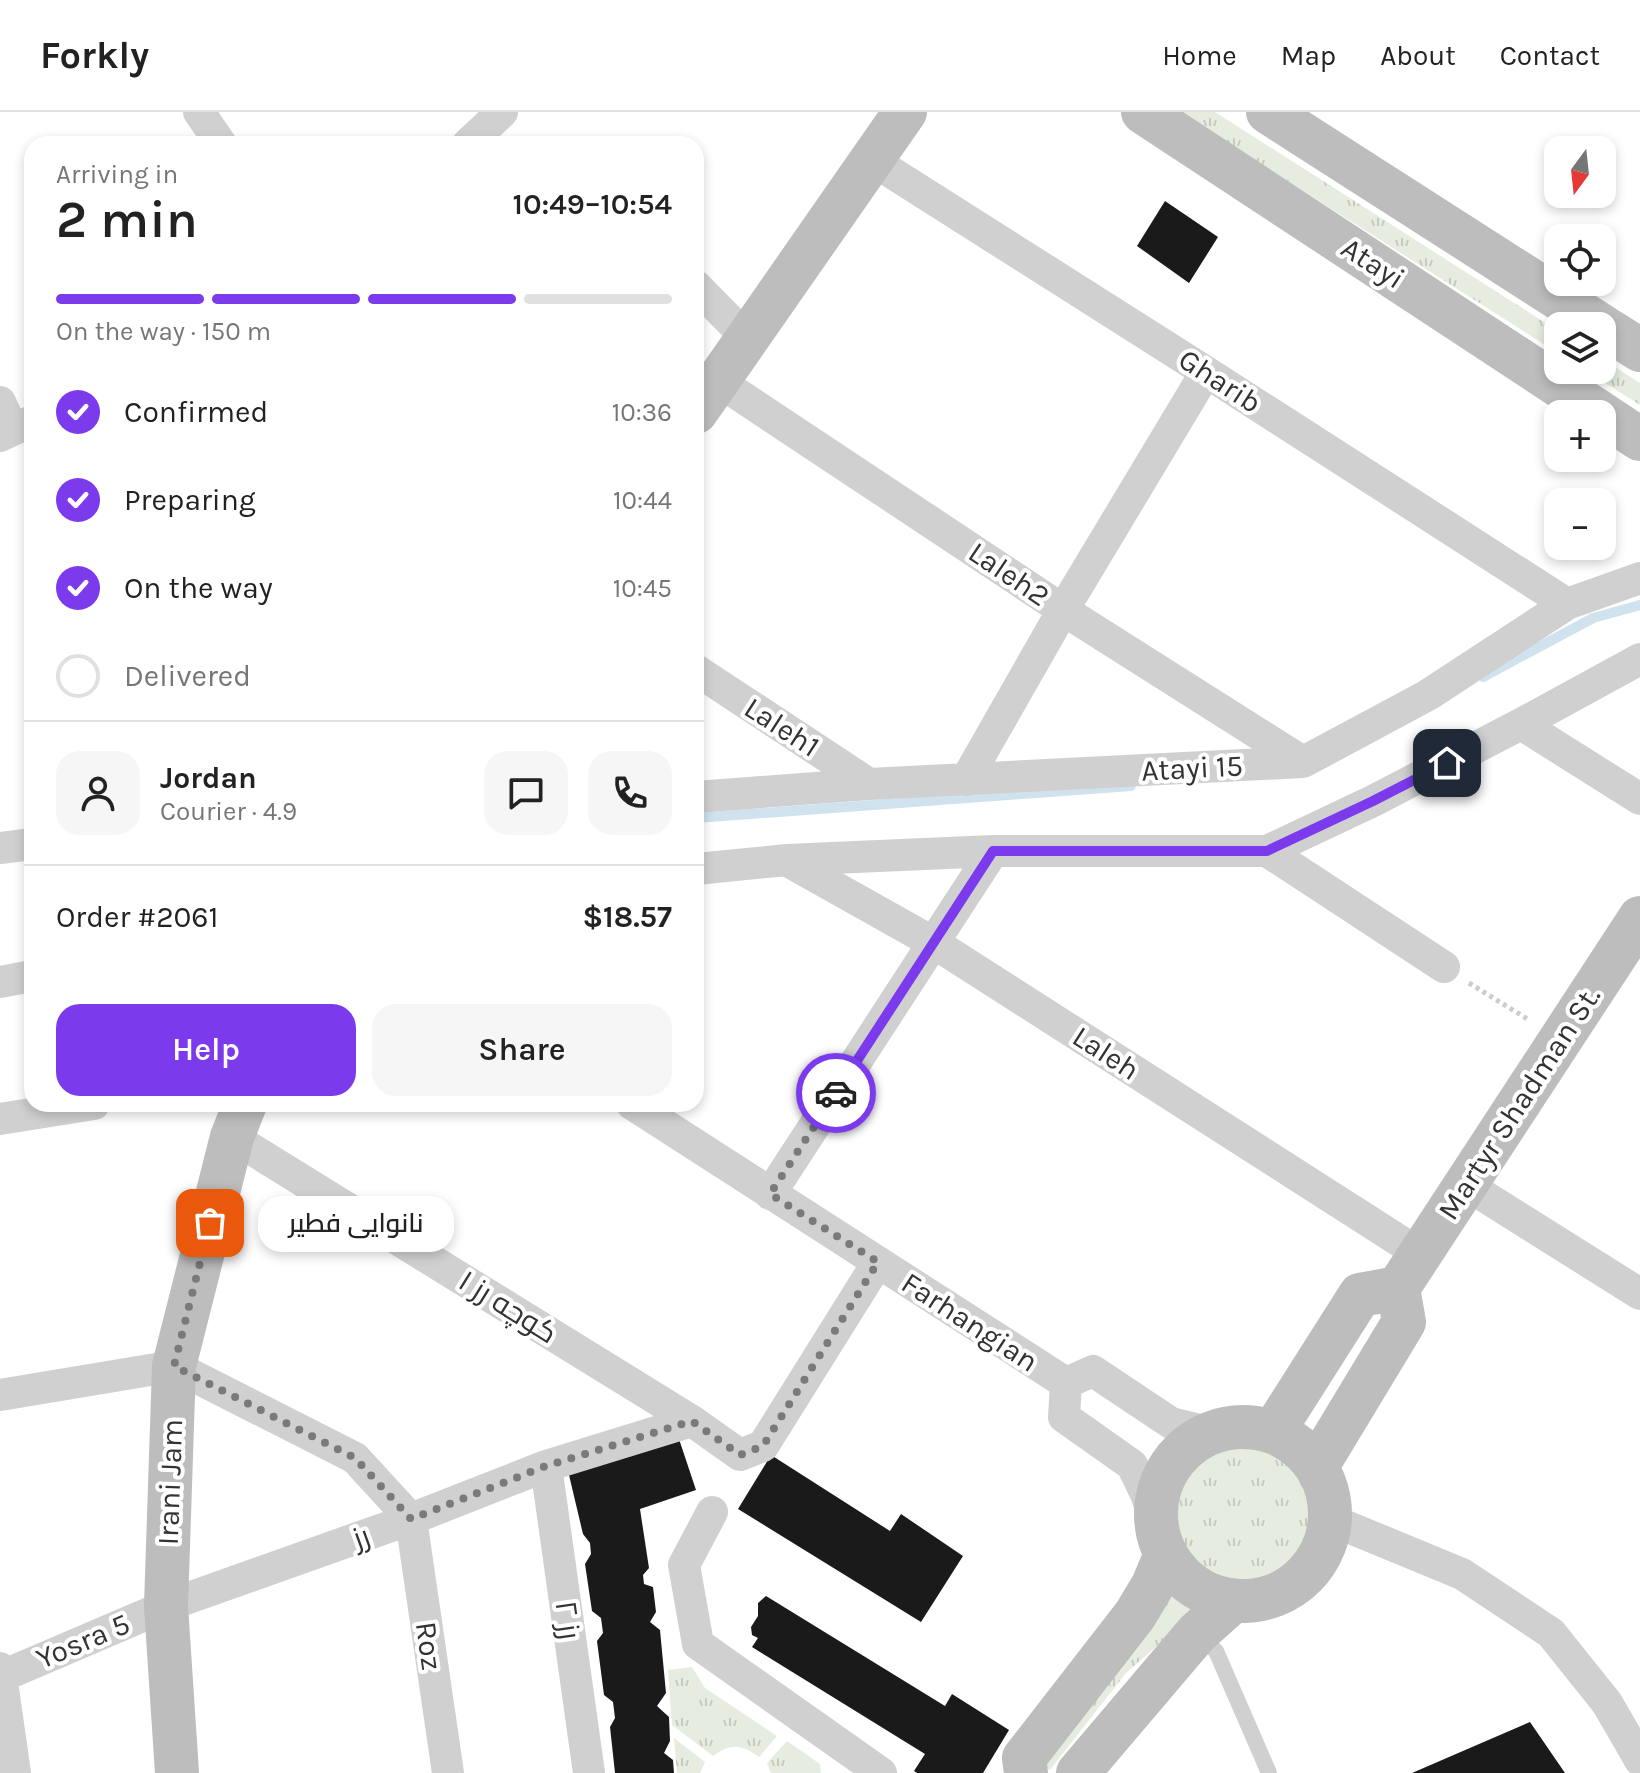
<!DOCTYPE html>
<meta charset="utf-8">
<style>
:root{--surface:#fff;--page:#f6f6f6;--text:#222;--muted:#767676;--line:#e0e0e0;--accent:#7c3aed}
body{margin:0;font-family:Karla,Cairo,sans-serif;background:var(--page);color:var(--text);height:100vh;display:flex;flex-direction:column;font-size:30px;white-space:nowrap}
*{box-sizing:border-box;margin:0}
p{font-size:26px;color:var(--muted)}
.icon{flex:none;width:44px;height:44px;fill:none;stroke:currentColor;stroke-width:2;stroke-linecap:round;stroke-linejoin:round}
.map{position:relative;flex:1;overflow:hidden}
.sheet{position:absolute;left:24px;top:24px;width:680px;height:976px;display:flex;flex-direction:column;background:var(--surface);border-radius:24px;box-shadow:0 4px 12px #0003}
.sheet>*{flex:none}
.needle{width:52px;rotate:195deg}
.tools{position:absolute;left:1544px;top:24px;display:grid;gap:16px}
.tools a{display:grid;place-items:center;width:72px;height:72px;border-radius:16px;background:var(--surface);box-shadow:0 4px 12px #0003;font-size:40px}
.pin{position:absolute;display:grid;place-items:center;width:68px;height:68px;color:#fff;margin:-34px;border-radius:16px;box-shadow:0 4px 12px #0006}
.courier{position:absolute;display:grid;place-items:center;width:80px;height:80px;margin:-40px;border:6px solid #7c3aed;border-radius:50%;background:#fff;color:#222;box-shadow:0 2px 10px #0007}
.bubble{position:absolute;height:56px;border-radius:24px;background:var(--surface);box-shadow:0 4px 12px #0003;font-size:26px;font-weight:600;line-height:56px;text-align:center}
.headline em{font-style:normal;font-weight:600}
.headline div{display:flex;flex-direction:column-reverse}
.headline{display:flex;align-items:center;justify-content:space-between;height:136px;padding:0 32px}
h1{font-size:52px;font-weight:600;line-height:60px}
.bar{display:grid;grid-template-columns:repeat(4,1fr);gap:12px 8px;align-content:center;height:96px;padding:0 32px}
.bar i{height:10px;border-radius:6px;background:var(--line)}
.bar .current{background:var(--accent)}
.bar p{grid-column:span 4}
.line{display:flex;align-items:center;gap:20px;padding:0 32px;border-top:2px solid var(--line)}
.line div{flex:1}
.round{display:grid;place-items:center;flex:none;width:84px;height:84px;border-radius:24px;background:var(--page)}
ol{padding:0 32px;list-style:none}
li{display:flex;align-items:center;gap:24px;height:88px}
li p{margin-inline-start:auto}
li .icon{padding:8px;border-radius:50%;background:var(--accent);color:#fff;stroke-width:4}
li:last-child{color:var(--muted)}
li i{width:44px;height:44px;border:4px solid var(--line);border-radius:50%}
.button{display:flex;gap:16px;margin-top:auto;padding:16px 32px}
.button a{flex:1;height:92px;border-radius:24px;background:var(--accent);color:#fff;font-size:32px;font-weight:600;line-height:92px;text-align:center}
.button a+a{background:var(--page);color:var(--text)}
header{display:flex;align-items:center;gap:48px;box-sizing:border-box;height:112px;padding:0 40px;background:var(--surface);border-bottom:2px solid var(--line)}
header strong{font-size:38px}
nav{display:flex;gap:44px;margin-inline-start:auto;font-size:28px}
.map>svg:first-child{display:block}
</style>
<header>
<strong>Forkly</strong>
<nav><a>Home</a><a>Map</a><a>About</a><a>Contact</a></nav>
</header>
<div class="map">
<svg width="1640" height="1661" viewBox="0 0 1640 1661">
<defs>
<pattern id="grass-tufts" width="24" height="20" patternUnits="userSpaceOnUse" patternTransform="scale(2)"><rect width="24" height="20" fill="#e6ecdf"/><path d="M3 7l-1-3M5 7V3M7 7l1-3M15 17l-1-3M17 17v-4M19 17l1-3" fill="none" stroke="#c6cbc0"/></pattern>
</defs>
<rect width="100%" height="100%" fill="#fff"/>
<path fill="url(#grass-tufts)" d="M1179,0H1215L1558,219V241Z
M1602,247L1640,271V293L1585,258H1602Z
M1171 1403a73 73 0 1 1 146 0a73 73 0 1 1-146 0Z
M1169,1477C1180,1488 1188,1495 1203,1499L1166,1526L1126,1561L1050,1658L1043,1653Z
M692,1555L705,1576L777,1624L759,1645C741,1632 731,1631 713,1644L672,1613L668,1558Z
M674,1626L705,1650L700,1661H677Z
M787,1629L820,1652L821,1661H771L767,1651Z"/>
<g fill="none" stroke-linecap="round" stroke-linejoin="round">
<path stroke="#cfe2ee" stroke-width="10" d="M1483,565L1593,506L1640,493
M696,706L1131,674"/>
</g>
<path fill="#1a1a1a" d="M1165,89L1218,125L1189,171L1137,134Z
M678,1324L696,1378L640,1397L649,1456L643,1463L644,1472L653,1475L656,1500L650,1510L660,1518L666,1581L657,1594L669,1605L670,1629L664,1641L673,1648L674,1661H615L610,1615L615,1606L613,1590L604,1583L597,1529L603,1521L601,1506L592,1499L585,1452L591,1442L590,1431L583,1422L569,1363Z
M771,1343L890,1419L901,1402L963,1444L921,1510L738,1397Z
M766,1484L945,1594L952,1582L1009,1618L983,1661H917L914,1659L925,1642L752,1535L758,1526L752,1523L751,1515L758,1504V1491Z
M1530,1610L1565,1661H1412Z"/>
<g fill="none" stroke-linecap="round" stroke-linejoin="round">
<path stroke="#cdcdcd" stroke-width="5" stroke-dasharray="4 4" stroke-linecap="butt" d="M1469,871L1529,908"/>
<path stroke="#d0d0d0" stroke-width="16" d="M1197,1522L1216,1539L1269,1661"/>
<path stroke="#d0d0d0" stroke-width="32" d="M199,0L221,32
M468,32L502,0
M872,48L1206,260L1567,492
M696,174L747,226
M718,269L1063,498L1303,650
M0,290L13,318
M0,324L32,309
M696,558L869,672
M1521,612L1640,687
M966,668L1063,498L1206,260
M696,685L869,672L1303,650L1428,583L1567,492L1640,466
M0,736L32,732
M1267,739L1444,855
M788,749L934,831L1420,1142
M696,757L787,748L993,739H1267L1373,689L1521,612L1640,547
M0,870L32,864
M632,992L1066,1271
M0,1007L94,992
M232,1025L692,1309L740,1343L763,1334L878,1150
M1465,1072L1640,1182
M770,1082L993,739
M1066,1271L1064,1305L1132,1353L1146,1382L1157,1414
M1066,1271L1093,1259L1171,1311L1212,1321
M0,1283L174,1254L355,1346L411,1407L448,1661
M546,1354L589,1661
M712,1400L684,1453L698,1532L881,1661
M1331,1408L1462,1462L1551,1521L1607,1591L1640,1648
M0,1556L15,1661
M0,1565L166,1494L411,1407L546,1354L692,1309"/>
<path stroke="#bdbdbd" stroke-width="44" d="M1143,0L1602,302
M1268,0L1602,214
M1602,214L1640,238
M696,300L905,0
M1602,302L1640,327
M1156 1402a87 87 0 1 1 174 0a87 87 0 1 1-174 0Z
M1273,1320L1360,1183L1398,1176
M1317,1354L1404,1210L1398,1176L1640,806
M177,1661L166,1494L174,1254L232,1025L245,992
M1026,1661L1024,1646L1135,1503L1153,1473L1166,1442
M1078,1661L1197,1521L1233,1489"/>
</g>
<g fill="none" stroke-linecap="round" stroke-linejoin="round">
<path stroke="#7a7a7a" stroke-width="8" stroke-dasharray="0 14.4" d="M210,1111L174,1254L355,1346L411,1407L546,1354L692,1309L740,1343L763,1334L878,1150L770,1082L836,981"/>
<path stroke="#7c3aed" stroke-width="10" d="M836,981L993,739H1267L1373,689L1447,651"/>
</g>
<g text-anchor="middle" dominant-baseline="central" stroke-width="8" stroke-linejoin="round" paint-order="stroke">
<g font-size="30" fill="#333" stroke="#fff">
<text transform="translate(1373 151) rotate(33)">Atayi</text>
<text transform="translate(1220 269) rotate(33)">Gharib</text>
<text transform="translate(1009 462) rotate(34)">Laleh2</text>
<text transform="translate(782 615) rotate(33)">Laleh1</text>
<text transform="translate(1192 656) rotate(-3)">Atayi 15</text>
<text transform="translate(1106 941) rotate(33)">Laleh</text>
<text transform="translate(1519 991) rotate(-57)">Martyr Shadman St.</text>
<text transform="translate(508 1195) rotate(32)">کوچه رز ۱</text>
<text transform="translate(970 1210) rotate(33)">Farhangian</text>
<text transform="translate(170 1370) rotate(-88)">Irani Jam</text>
<text transform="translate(361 1425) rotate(-20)">رز</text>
<text transform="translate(568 1508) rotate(82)">رز ۲</text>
<text transform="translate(83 1529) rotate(-23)">Yosra 5</text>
<text transform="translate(429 1534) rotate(82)">Roz</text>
</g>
</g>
</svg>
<div class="tools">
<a><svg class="needle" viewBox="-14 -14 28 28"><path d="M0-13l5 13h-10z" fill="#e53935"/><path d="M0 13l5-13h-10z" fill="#767676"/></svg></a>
<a><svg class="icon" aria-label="locate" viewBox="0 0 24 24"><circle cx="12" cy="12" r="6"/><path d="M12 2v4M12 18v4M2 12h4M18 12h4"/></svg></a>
<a><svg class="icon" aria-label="layers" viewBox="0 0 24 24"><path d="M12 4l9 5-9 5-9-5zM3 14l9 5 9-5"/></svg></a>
<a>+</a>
<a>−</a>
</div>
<div class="pin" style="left:210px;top:1111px;background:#ea580c"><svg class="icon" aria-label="bag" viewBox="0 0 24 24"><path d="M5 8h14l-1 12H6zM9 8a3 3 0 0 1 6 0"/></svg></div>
<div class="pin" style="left:1447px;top:651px;background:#1f2937"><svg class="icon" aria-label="home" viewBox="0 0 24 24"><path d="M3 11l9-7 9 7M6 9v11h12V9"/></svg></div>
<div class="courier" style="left:836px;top:981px"><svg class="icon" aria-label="car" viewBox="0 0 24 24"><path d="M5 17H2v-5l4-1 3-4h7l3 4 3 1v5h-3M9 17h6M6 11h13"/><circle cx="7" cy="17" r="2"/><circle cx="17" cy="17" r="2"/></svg></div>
<div class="bubble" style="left:258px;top:1084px;width:196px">نانوایی فطیر</div>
<section class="sheet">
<div class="headline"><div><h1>2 min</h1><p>Arriving in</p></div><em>10:49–10:54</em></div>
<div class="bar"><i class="current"></i><i class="current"></i><i class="current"></i><i></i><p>On the way · 150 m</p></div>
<ol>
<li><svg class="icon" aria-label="check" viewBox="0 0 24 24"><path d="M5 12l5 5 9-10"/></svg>Confirmed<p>10:36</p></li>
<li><svg class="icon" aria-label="check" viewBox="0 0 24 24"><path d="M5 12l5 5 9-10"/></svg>Preparing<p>10:44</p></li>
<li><svg class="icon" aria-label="check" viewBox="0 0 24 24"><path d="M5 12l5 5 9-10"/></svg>On the way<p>10:45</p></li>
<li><i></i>Delivered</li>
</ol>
<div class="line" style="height:144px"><a class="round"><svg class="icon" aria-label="person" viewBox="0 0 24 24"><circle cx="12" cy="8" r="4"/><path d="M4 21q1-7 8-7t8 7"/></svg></a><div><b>Jordan</b><p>Courier · 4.9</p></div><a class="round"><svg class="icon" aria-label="chat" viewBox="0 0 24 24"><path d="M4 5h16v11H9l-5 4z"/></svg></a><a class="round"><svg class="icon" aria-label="phone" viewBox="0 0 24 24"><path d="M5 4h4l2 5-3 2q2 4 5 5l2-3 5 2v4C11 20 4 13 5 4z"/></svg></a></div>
<div class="line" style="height:104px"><div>Order #2061</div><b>$18.57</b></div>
<div class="button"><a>Help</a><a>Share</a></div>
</section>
</div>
